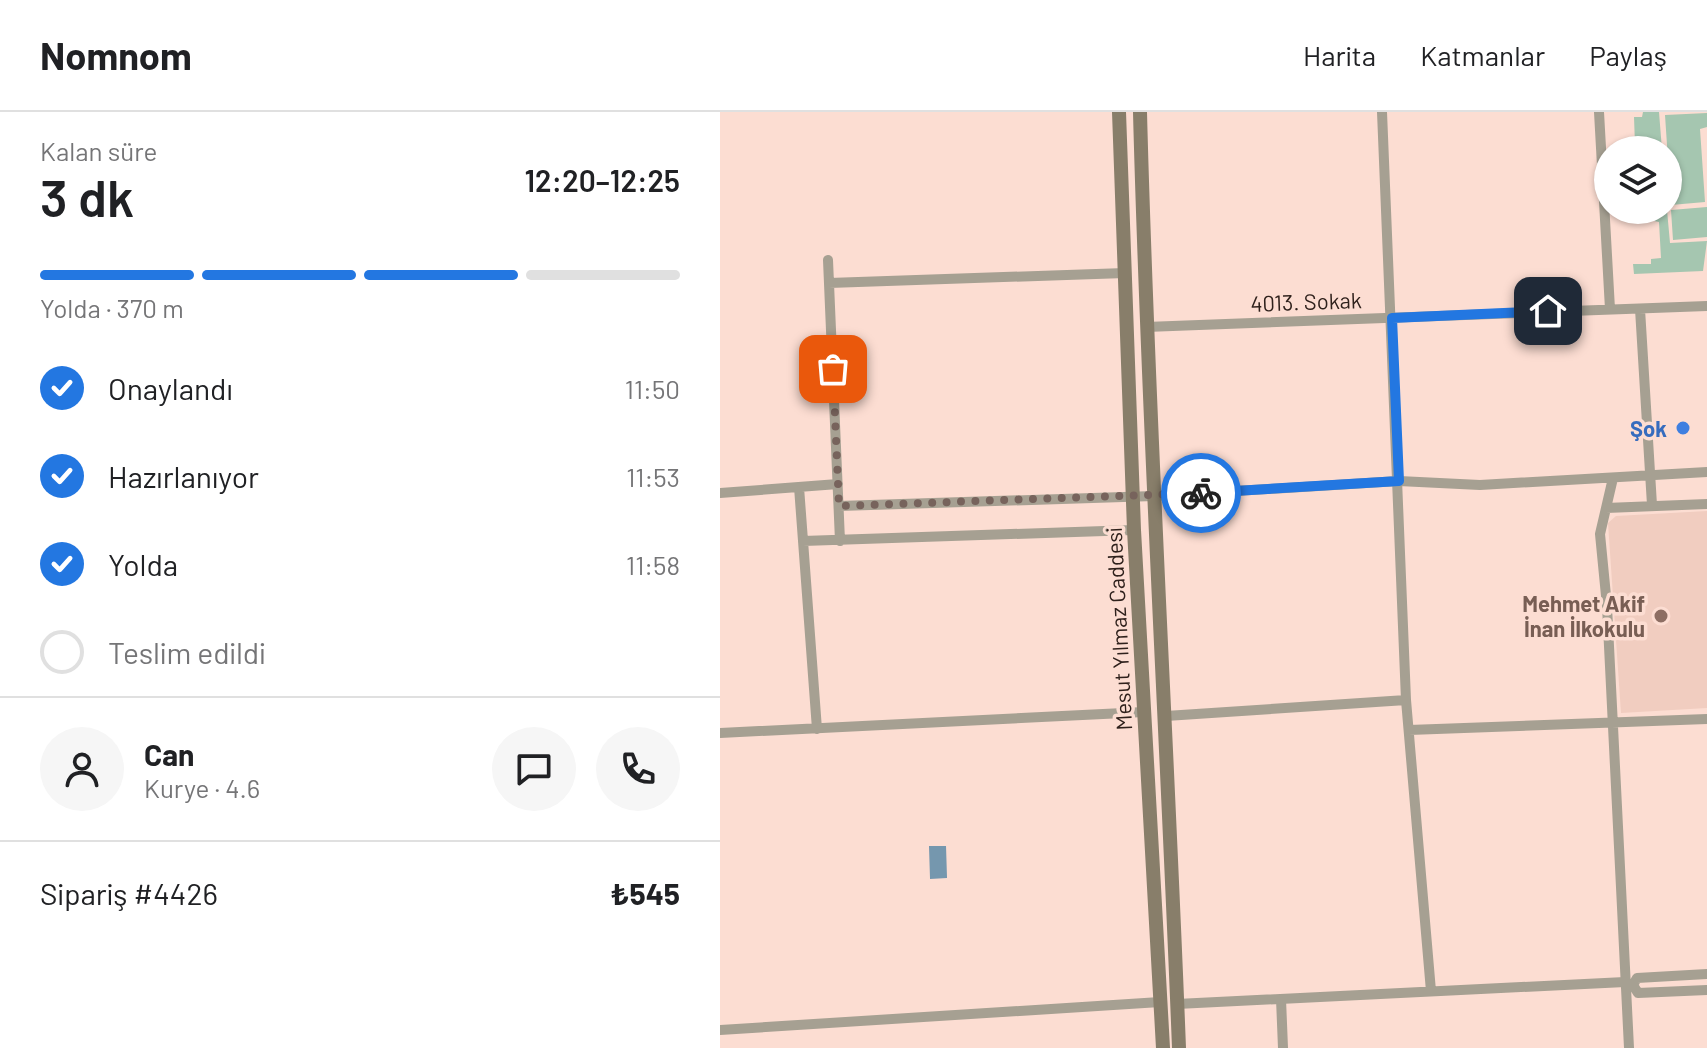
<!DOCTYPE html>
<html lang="tr">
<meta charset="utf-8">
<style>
:root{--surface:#fff;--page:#f6f6f6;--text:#202124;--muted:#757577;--line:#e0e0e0;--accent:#2377e1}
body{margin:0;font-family:Barlow,sans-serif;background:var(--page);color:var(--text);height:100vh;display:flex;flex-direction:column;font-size:30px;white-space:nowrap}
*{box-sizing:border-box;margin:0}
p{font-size:26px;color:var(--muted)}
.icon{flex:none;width:44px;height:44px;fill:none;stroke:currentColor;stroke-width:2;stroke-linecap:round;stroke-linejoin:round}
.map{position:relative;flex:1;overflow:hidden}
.sheet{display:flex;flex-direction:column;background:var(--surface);width:720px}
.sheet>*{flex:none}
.fabs{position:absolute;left:874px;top:24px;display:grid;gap:16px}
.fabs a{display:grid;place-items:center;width:88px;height:88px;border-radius:50%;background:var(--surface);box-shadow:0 2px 6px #0004;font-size:40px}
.pin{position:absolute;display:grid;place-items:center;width:68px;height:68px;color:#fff;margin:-34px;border-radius:16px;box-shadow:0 4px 12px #0006}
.courier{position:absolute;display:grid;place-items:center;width:80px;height:80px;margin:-40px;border:6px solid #2377e1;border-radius:50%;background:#fff;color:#222;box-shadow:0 2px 10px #0007}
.headline em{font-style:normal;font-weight:600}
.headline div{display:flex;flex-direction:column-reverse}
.headline{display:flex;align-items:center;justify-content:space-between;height:136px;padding:0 40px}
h1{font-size:52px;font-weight:600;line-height:60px}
.bar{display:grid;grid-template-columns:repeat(4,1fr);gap:12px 8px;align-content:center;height:96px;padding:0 40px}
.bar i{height:10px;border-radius:6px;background:var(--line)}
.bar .active{background:var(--accent)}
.bar p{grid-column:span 4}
.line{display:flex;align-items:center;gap:20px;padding:0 40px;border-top:2px solid var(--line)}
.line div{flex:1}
.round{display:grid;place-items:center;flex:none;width:84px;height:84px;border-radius:42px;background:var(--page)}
ol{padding:0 40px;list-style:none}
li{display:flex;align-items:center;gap:24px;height:88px}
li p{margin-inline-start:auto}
li .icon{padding:8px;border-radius:50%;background:var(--accent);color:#fff;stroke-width:4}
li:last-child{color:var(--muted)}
li i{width:44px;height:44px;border:4px solid var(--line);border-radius:50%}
header{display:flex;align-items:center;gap:48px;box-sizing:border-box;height:112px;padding:0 40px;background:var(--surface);border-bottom:2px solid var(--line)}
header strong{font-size:38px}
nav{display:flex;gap:44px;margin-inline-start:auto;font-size:28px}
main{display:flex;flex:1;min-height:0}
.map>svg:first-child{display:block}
</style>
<header>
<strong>Nomnom</strong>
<nav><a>Harita</a><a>Katmanlar</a><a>Paylaş</a></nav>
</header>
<main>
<section class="sheet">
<div class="headline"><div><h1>3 dk</h1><p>Kalan süre</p></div><em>12:20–12:25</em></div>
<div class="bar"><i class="active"></i><i class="active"></i><i class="active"></i><i></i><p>Yolda · 370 m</p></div>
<ol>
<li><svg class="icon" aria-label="check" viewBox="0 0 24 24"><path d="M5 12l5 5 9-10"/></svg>Onaylandı<p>11:50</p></li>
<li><svg class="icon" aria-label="check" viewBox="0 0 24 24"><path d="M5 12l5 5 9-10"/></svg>Hazırlanıyor<p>11:53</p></li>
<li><svg class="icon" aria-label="check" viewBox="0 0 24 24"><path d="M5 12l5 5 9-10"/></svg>Yolda<p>11:58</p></li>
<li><i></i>Teslim edildi</li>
</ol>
<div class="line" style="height:144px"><a class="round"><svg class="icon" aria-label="person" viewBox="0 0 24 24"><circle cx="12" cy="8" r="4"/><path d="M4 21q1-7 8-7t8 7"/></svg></a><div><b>Can</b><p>Kurye · 4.6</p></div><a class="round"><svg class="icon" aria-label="chat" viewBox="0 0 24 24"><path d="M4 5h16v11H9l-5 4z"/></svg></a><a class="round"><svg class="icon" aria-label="phone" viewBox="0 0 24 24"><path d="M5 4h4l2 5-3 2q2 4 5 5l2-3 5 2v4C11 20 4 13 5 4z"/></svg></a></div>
<div class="line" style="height:104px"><div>Sipariş #4426</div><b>₺545</b></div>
</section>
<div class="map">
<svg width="987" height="936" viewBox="0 0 987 936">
<rect width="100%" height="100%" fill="#fcddd2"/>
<path fill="#f1cdc0" d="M987,399V596L901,601L888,411L896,404Z"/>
<path fill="#a5c6b0" d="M923,0H939L942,38L915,33L914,5H922Z
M987,1V15L980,17L985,90L951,93L945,3Z
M987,95V125L953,128L951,98Z
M918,98H947L950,131L987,129L983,159L914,162L913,152H931V147L941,146L939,110L919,106Z"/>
<path fill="#7597ae" d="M209,734H226L227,766L210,767Z"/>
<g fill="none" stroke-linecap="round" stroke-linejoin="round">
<path stroke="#a6a092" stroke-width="10" d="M662,0L686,588L711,879
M879,0L890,197
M108,148L120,429
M109,171L405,161
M920,197L932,393
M426,215L987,194
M893,366L880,422L887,494L909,936
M79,375L97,617
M0,381L118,372
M119,394L434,384L679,369L760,373L987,360
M886,396L987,392
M83,429L414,418
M446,604L686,588
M689,618L987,607
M0,621L424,600
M987,862L917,866L913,873L918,881L987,878
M561,887L563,936
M457,892L905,870
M0,918L440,890"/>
<path stroke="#887e6a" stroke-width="14" d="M399,0L414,418L443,936
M420,0C428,312 447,624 459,936"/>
</g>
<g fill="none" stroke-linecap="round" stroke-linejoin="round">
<path stroke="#77635c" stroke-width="8" stroke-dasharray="0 14.4" d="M113,257L119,394L481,381"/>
<path stroke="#2377e1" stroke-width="10" d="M481,381L679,369L672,206L828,199"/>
</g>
<circle fill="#3f7fe0" stroke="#fcddd2" stroke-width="3" cx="963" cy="316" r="8"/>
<circle fill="#8d6e63" stroke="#fcddd2" stroke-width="3" cx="941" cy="504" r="8"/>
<g text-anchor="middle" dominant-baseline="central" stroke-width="7" stroke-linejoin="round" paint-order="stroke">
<g font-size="22" fill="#2f211c" stroke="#fcddd2">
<text transform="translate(586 189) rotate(-2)">4013. Sokak</text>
<text transform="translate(398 517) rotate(-93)">Mesut Yılmaz Caddesi</text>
</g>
<g font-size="22" font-weight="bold" fill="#366cbe" stroke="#fcddd2" text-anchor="end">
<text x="947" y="316">Şok</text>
</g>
<g font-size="22" font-weight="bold" fill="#785e54" stroke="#fcddd2" text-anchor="end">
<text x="925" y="491">Mehmet Akif<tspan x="925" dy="25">İnan İlkokulu</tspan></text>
</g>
</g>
</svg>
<div class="fabs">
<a><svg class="icon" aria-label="layers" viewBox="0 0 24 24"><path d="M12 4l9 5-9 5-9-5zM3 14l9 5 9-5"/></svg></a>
</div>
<div class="pin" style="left:113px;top:257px;background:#ea580c"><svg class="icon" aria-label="bag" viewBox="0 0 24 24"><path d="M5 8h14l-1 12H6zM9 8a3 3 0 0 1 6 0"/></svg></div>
<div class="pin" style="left:828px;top:199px;background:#1f2937"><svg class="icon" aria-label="home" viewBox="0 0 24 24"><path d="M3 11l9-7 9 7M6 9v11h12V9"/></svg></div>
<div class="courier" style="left:481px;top:381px"><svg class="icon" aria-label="bike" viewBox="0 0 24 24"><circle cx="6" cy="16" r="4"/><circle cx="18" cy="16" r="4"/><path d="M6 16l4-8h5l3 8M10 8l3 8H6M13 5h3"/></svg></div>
</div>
</main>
